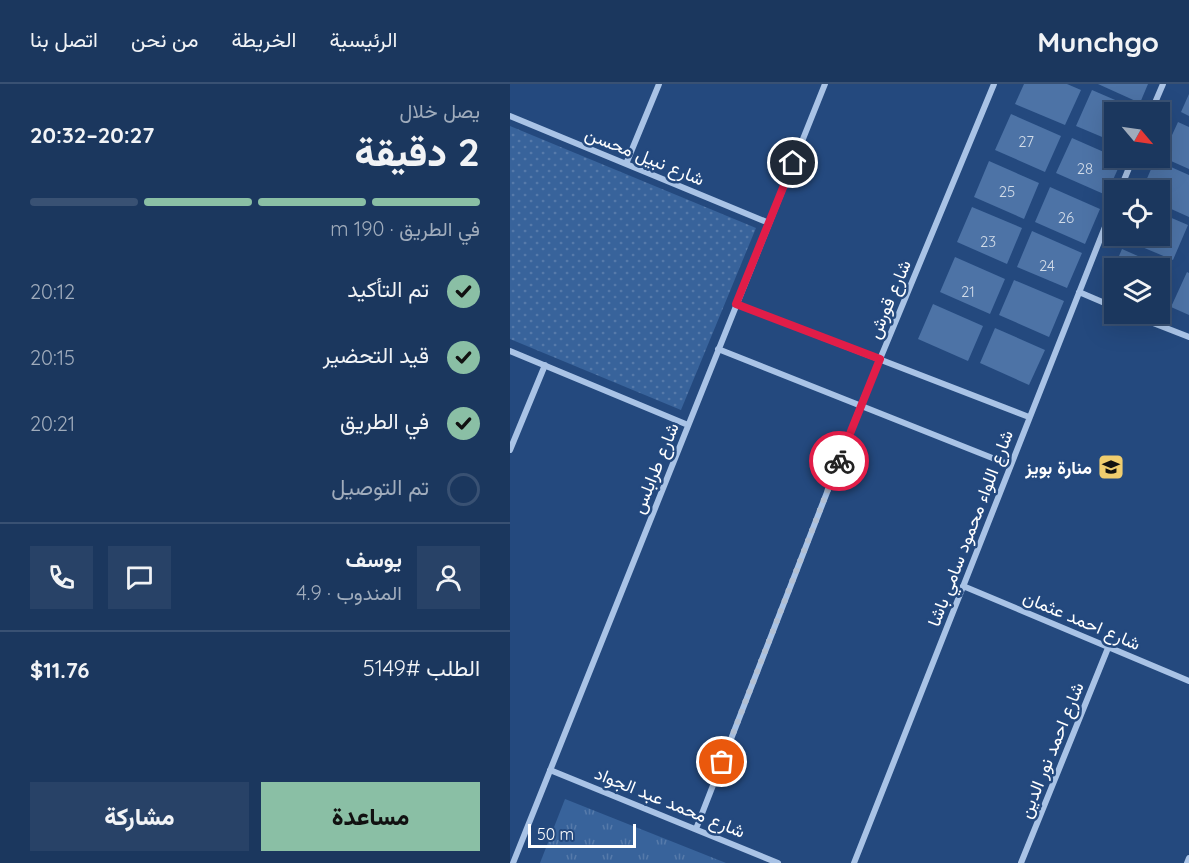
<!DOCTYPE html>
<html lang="ar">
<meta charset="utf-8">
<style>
:root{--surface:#1b375e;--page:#284267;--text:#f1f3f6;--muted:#a0acbc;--line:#395173;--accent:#8abfa5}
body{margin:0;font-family:Quicksand,Vazirmatn,sans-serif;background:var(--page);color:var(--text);direction:rtl;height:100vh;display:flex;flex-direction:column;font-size:22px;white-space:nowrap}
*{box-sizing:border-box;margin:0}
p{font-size:20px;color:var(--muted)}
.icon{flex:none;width:33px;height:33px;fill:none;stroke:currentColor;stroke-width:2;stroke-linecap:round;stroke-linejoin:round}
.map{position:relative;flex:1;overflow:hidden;direction:ltr}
.details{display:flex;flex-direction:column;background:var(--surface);width:510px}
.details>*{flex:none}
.needle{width:39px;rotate:119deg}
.tools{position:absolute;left:594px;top:18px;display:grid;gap:12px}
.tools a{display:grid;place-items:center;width:66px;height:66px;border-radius:0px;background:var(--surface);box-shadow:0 6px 24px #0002,0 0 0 2px var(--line);font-size:30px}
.scale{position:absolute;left:18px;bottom:15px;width:108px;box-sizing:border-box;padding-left:6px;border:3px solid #fff;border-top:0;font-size:16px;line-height:21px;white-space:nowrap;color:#fff;-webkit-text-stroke:4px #24497e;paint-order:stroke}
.pin{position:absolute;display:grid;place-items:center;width:51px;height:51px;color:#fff;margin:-26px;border:3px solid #fff;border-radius:50%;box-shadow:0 2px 6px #0007}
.courier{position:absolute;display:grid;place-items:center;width:60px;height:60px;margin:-30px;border:4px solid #e11d48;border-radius:50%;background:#fff;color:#222;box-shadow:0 2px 8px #0007}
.overview em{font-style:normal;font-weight:800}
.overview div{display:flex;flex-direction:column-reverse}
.overview{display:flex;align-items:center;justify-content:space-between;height:102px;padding:0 30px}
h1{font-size:39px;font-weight:800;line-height:45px}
.bar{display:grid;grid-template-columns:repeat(4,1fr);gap:9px 6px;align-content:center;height:72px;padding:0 30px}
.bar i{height:8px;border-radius:4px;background:var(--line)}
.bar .active{background:var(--accent)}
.bar p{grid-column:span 4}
.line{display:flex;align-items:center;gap:15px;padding:0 30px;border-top:2px solid var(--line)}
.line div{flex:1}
.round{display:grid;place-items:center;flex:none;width:63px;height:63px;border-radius:0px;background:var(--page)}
ol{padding:0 30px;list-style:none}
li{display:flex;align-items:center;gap:18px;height:66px}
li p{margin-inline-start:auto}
li .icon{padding:6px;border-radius:50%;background:var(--accent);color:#111;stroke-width:4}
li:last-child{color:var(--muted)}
li i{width:33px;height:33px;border:3px solid var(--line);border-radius:50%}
.action{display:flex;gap:12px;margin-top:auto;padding:12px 30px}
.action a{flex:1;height:69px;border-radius:0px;background:var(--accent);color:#111;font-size:24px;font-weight:800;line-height:69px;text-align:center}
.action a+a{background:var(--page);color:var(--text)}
header{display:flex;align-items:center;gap:36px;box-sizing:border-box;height:84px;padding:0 30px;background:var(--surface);border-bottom:2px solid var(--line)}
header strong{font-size:28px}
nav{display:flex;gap:33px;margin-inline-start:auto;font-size:21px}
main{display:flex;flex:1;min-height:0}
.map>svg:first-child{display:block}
</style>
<header>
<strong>Munchgo</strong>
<nav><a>الرئيسية</a><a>الخريطة</a><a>من نحن</a><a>اتصل بنا</a></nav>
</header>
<main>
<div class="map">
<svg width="679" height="779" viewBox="0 0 679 779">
<defs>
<pattern id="grass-tufts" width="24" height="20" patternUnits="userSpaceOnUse" patternTransform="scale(1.5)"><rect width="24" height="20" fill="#38639b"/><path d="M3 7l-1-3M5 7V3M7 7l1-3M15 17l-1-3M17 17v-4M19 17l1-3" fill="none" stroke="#567aaa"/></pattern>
<pattern id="park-dots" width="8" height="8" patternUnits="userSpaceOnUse" patternTransform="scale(1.5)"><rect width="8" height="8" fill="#38639b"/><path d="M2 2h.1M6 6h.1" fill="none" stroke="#567aaa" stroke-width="1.8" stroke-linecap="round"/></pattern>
</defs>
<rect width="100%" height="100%" fill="#24497e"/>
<path fill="url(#grass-tufts)" d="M55,715L216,779H30Z"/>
<path fill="url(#park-dots)" d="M0,42L246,144L171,326L0,255Z"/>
<path fill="#4d73a6" d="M514,0H557L571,6L555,41L505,20Z
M588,0H638L630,19Z
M582,6L633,28H604V58L566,42Z
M679,10V32L671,28Z
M501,30L551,52L535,88L485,66Z
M668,38L679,43V85L652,73Z
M562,54L612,76L596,111L546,89Z
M645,76L679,91V133L650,120V106H632Z
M479,77L529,99L514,135L464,113Z
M540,103L590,125L575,160L525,138Z
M462,123L512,144L497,180L447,158Z
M650,129L678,141L663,176L613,155L614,152H650Z
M522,147L572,169L557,204L507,183Z
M612,165L662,187L650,216V184H604V204L597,200Z
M445,173L495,195L480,230L430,208Z
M677,188L679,189V231L661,223Z
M504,196L554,217L539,253L489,231Z
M423,220L473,242L458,277L408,255Z
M485,244L535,266L519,301L470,279Z"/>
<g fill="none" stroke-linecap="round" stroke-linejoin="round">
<path stroke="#a9c3e6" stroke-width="6" d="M641,28L653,0
M0,32L259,139
M116,80L149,0
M610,106L623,74
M569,208L604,223
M226,220L519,333
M620,230L679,253
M208,265L500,381
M0,267L178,341
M0,366L35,281
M453,502L679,597
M40,686L268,779
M186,745L351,321L484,0
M3,779L315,0
M344,779L604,120
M511,779L598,564
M677,779L679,774"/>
</g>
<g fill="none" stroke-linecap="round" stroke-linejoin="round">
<path stroke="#b2bfd2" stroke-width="6" stroke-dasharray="0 10.8" d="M212,678L329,377"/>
<path stroke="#e11d48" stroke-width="8" d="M283,79L226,220L370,275L329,377"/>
</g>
<defs>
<symbol id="school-square" viewBox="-11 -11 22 22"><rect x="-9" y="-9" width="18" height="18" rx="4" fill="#f0cd6e" stroke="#24497e"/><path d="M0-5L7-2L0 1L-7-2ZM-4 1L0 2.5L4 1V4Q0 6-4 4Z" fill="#111"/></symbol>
</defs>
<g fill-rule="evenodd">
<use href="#school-square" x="586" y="368" width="30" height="30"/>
</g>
<g text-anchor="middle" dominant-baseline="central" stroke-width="5" stroke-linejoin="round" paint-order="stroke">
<g font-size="15" fill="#d2dce9">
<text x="516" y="57">27</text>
<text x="575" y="84">28</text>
<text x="497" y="107">25</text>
<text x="556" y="133">26</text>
<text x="478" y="157">23</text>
<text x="537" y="181">24</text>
<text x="458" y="207">21</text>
</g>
<g font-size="18" fill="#fff" stroke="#24497e">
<text transform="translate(135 72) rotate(22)">شارع نبيل محسن</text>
<text transform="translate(379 215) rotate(-67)">شارع قورش</text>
<text transform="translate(145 384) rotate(-68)">شارع طرابلس</text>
<text transform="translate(460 444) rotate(-69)">شارع اللواء محمود سامي باشا</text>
<text transform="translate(572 536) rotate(23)">شارع احمد عثمان</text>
<text transform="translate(541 666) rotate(-68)">شارع احمد نور الدين</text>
<text transform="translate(160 718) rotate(22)">شارع محمد عبد الجواد</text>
</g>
<g font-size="18" font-weight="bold" fill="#fff" stroke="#24497e" text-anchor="end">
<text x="582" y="383">منارة بويز</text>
</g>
</g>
</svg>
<div class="tools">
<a><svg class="needle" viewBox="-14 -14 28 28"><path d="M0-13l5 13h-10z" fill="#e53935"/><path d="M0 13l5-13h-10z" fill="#a0acbc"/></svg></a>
<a><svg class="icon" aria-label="locate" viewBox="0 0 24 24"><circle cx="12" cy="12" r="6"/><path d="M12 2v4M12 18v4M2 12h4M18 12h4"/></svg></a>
<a><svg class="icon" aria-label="layers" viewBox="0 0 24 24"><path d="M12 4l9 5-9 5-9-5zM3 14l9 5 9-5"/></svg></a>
</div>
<div class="scale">50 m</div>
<div class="pin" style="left:212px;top:678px;background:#ea580c"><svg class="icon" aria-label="bag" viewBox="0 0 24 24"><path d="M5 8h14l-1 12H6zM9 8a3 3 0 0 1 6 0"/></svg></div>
<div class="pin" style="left:283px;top:79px;background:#1f2937"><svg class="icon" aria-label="home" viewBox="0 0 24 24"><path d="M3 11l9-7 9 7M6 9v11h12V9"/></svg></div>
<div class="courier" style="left:329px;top:377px"><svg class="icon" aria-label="bike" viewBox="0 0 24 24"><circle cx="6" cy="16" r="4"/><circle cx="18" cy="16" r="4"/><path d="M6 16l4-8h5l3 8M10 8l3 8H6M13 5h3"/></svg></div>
</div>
<section class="details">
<div class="overview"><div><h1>2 دقيقة</h1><p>يصل خلال</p></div><em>20:27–20:32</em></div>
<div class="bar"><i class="active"></i><i class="active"></i><i class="active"></i><i></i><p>في الطريق · 190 m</p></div>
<ol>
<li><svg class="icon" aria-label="check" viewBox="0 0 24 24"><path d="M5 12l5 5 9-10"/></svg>تم التأكيد<p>20:12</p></li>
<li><svg class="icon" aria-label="check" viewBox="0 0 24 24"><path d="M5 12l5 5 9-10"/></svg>قيد التحضير<p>20:15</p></li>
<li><svg class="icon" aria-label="check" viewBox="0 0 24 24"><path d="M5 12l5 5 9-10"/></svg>في الطريق<p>20:21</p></li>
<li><i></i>تم التوصيل</li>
</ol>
<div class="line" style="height:108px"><a class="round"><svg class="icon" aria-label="person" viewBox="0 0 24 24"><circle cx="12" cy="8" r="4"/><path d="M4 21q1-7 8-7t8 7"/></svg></a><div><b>يوسف</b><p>المندوب · 4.9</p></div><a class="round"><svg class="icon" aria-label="chat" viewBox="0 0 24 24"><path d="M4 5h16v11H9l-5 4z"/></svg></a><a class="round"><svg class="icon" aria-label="phone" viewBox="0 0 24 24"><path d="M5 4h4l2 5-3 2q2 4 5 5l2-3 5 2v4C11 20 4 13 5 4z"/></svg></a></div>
<div class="line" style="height:78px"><div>الطلب #5149</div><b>$11.76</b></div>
<div class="action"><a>مساعدة</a><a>مشاركة</a></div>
</section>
</main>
